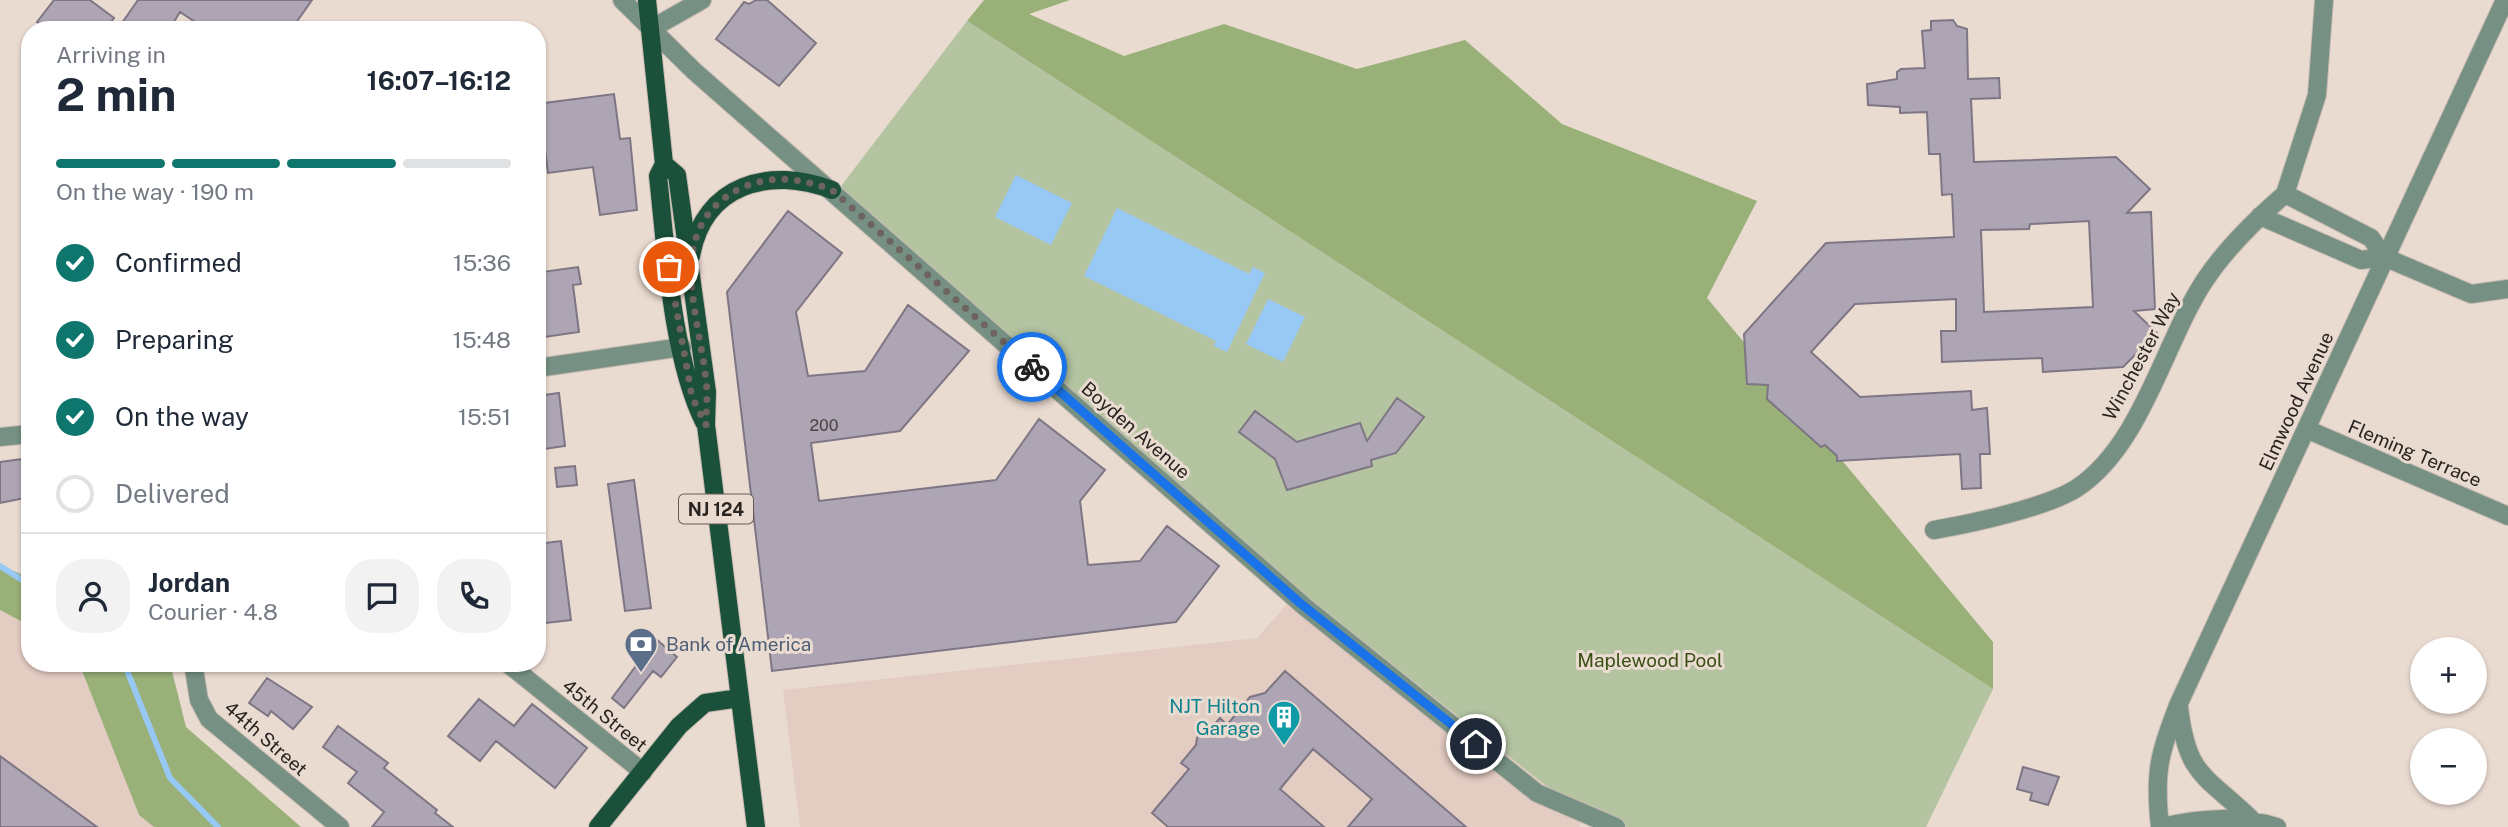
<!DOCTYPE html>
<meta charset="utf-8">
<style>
:root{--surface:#fff;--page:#f2f2f3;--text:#1f2937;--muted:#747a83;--line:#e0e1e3;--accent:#0f766e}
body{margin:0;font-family:"Public Sans",sans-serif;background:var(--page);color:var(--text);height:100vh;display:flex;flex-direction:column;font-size:26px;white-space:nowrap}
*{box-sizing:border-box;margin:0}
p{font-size:23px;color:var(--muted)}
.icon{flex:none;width:38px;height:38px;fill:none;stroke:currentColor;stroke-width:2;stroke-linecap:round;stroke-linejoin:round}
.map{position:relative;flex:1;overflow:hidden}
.side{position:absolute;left:21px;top:21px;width:525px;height:651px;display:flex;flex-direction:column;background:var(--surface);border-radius:28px;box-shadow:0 2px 5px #0004}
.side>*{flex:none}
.controls{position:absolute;left:2410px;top:637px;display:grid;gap:14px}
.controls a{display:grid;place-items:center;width:77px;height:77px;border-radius:50%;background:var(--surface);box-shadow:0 2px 5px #0004;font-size:35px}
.pin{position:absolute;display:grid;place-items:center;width:60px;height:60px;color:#fff;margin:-30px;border:4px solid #fff;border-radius:50%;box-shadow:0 2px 7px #0007}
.courier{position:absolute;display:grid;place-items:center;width:70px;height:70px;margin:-35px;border:5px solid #1a73e8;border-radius:50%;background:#fff;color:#222;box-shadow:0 2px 9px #0007}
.head em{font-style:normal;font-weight:700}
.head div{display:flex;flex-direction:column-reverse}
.head{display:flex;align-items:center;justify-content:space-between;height:119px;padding:0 35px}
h1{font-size:46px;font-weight:700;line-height:52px}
.bar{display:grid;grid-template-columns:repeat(4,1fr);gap:10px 7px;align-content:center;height:84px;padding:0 35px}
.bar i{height:9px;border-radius:5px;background:var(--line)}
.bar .selected{background:var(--accent)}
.bar p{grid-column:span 4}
.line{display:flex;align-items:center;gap:18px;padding:0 35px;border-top:2px solid var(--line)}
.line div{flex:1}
.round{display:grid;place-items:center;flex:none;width:74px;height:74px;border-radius:28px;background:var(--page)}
ol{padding:0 35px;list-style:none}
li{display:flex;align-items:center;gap:21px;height:77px}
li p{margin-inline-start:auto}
li .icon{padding:7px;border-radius:50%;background:var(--accent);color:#fff;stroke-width:4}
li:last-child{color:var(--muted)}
li i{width:38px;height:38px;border:4px solid var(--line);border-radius:50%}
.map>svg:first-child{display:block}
</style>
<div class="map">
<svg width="2508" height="827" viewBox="0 0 2508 827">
<rect width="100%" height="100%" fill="#eadbd1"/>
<path fill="#e3ccc2" d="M1299,591L1586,817L1579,827H800L783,690L1257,638Z
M0,610L30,626V663H79L139,815L154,827H0Z"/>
<path fill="#b4c4a1" d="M967,21L1993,689L1926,827H1610L1586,817L1299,591L835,194Z"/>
<path fill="#99b079" d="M984,0H1070L1029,14L1124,56L1224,24L1357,69L1465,40L1562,124L1757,201L1707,298L1993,642V689L967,21Z
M0,565L30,578V626L0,610Z
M79,663H170L186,727L301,827H154L139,815Z"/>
<path fill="#97c9f4" d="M1016,175L1072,203L1051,245L995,217Z
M1117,208L1249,274L1253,267L1265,273L1227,352L1214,346L1216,341L1084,276Z
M1268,299L1305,317L1283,362L1246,344Z"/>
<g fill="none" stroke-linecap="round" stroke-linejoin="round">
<path stroke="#97c9f4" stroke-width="6" d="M0,566L30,585
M124,663L170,778L218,827"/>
</g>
<path fill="#ada5b3" stroke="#7e7684" stroke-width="2" fill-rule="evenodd" d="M54,0H90L114,18L105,30H48L37,22Z
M138,0H312L291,30H207L180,12L169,30H132L122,23Z
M756,0H767L816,43L779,86L716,39L744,2L749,4Z
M1953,20L1957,26L1967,29L1968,79L1999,78L2000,98L1971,99L1974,162L2116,157L2150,189L2127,213L2151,212L2155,309L2134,311L2157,333L2123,367L2043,372L2042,358L1942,362L1941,331H1956V299L1855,304L1811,352L1860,397L1971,391L1972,410L1987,408L1990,454H1980L1981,488L1962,489L1960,454L1837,461V456L1825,445L1821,447L1767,399L1768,385L1747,384L1744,334L1826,243L1954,237L1952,194L1942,195L1940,154H1929L1927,112L1900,113V107L1868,105L1867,84L1897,79V72L1901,69L1925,68L1922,31L1931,30V21ZM2089,221L2093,307L1984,312L1981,230L2029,229L2030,224Z
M614,94L620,139L630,138L637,210L600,215L593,167L548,173L545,149L537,150V104Z
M788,211L842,253L796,312L808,376L865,371L908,305L969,351L900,431L811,443L819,501L996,480L1039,419L1105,470L1080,501L1088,565L1140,561L1167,526L1219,566L1176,622L772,671L727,292Z
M578,267L581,284L573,285L579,332L537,338V286L544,285L542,272Z
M559,393L565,446L537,450V396Z
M1397,398L1424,417L1396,453L1371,460L1372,466L1287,490L1275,459L1239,432L1255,411L1297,442L1360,423L1367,441Z
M30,458V497L0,503V462Z
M575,466L577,485L557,487L555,468Z
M634,480L651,608L625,611L608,484Z
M561,541L571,620L537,624V544Z
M656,639L677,657L661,677L653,671L624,708L612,698Z
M1285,671L1466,827H1348L1372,799L1313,749L1280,789L1324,827H1168L1152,813L1189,769L1181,763L1196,745L1197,738L1203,730L1210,729L1220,718L1227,725L1250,697L1265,693Z
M267,678L312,707L293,729L271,711L268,716L249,703Z
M479,699L514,726L532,704L587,748L555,788L496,741L480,761L448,736Z
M338,726L388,763L384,768L437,810L435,813L453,827H372L384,812L348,783L357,772L323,747Z
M0,756L97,827H0Z
M2023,767L2059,777L2048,805L2030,800L2032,793L2017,789Z"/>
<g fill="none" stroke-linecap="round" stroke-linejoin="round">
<defs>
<path id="minor" d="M622,0L694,71L1305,607L1537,793L1616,827
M651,29L702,0
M2285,194L2317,95L2324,0
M2260,216L2361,260L2384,257L2371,238L2285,194
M2384,257L2471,294L2508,289
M537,368L682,347
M2306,429L2508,516
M0,437L30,434
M1934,530C1970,524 2048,507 2077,488C2142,445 2164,342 2205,280C2227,247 2255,220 2285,194
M193,663L199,700L209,719L340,827
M507,663L643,772
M2179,707C2187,776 2204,774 2251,819
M2160,827C2154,773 2159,753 2179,703L2505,0
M2161,827C2201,818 2237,815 2277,827"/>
<path id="major" d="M647,0L664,164L658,176C666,249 672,357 704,422
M664,164L677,175L707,392L706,425L756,827
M691,256C704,184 770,166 832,190
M598,827L679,726L705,703L740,698"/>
</defs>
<use href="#minor" stroke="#c7bab1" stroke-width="20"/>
<use href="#major" stroke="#c7bab1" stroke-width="20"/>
<use href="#minor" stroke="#769083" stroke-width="18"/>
<use href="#major" stroke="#1b503a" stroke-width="18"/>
</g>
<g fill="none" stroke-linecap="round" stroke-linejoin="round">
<path stroke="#6d645f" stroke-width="7" stroke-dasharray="0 12.6" d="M669,267L692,397L706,425C706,415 707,404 707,393C704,324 658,231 739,189C770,174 801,178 832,190L1032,367"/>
<path stroke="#1a73e8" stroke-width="9" d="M1032,367L1300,603L1476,744"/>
</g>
<defs>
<symbol id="bank-pin" viewBox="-11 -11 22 30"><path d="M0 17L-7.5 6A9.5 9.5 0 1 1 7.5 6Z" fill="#5c6f8a" stroke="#eadbd1"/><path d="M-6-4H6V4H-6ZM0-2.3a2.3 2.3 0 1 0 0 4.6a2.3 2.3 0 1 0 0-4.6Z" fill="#fff"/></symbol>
<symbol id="building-pin" viewBox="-11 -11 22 30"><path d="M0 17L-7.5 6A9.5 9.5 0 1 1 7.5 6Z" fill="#0f9aa8" stroke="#eadbd1"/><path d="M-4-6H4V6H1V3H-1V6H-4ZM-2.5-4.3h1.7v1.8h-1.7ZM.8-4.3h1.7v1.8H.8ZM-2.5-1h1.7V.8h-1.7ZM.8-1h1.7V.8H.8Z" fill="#fff"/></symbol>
</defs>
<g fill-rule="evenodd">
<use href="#bank-pin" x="622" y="625" width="38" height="52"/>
<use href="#building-pin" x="1265" y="698" width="38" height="52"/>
</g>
<g text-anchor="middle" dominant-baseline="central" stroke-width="6" stroke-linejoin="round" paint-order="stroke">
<g font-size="16" fill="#4b4446">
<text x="824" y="425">200</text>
</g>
<rect fill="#eadbd1" stroke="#645b56" stroke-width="2" x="679" y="494.5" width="74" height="29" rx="5"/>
<g font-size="18" font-weight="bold" fill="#2a2421">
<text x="716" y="509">NJ 124</text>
</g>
<g font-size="19" fill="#2a2421" stroke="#eadbd1">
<text transform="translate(2141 356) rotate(-62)">Winchester Way</text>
<text transform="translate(2296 401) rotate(-65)">Elmwood Avenue</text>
<text transform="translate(1136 430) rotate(41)">Boyden Avenue</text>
<text transform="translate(2415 453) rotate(23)">Fleming Terrace</text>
<text transform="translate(605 715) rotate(39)">45th Street</text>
<text transform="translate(266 738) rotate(41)">44th Street</text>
</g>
<g font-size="19" fill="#4e5e75" stroke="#eadbd1" text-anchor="start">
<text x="666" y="644">Bank of America</text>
</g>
<g font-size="19" fill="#3a5014" stroke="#eadbd1">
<text x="1650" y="660">Maplewood Pool</text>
</g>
<g font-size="19" fill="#0d838f" stroke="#eadbd1" text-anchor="end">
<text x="1260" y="706">NJT Hilton<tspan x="1260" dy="22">Garage</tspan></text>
</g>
</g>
</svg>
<div class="controls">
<a>+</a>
<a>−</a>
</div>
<div class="pin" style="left:669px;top:267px;background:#ea580c"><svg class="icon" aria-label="bag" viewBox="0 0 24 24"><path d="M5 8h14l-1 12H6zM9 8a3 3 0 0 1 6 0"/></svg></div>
<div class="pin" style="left:1476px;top:744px;background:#1f2937"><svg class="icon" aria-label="home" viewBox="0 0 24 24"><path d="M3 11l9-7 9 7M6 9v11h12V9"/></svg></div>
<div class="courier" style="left:1032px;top:367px"><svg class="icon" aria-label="bike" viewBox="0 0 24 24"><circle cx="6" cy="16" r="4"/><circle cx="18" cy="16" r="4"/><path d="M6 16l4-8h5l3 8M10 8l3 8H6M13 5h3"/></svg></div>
<section class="side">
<div class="head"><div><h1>2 min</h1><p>Arriving in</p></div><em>16:07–16:12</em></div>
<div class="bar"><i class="selected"></i><i class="selected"></i><i class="selected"></i><i></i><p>On the way · 190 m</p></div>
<ol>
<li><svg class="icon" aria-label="check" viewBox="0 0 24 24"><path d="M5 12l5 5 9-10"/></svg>Confirmed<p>15:36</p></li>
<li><svg class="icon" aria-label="check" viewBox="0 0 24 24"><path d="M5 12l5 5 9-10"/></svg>Preparing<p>15:48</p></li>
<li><svg class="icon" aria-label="check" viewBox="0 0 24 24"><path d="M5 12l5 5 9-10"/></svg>On the way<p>15:51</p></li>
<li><i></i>Delivered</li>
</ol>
<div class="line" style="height:126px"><a class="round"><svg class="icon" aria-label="person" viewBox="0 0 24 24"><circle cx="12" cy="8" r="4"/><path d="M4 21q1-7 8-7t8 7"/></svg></a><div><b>Jordan</b><p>Courier · 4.8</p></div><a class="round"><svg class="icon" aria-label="chat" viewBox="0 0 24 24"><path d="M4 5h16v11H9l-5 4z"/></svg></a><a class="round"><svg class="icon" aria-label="phone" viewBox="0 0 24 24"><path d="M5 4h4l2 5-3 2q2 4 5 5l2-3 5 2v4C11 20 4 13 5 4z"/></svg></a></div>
</section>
</div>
